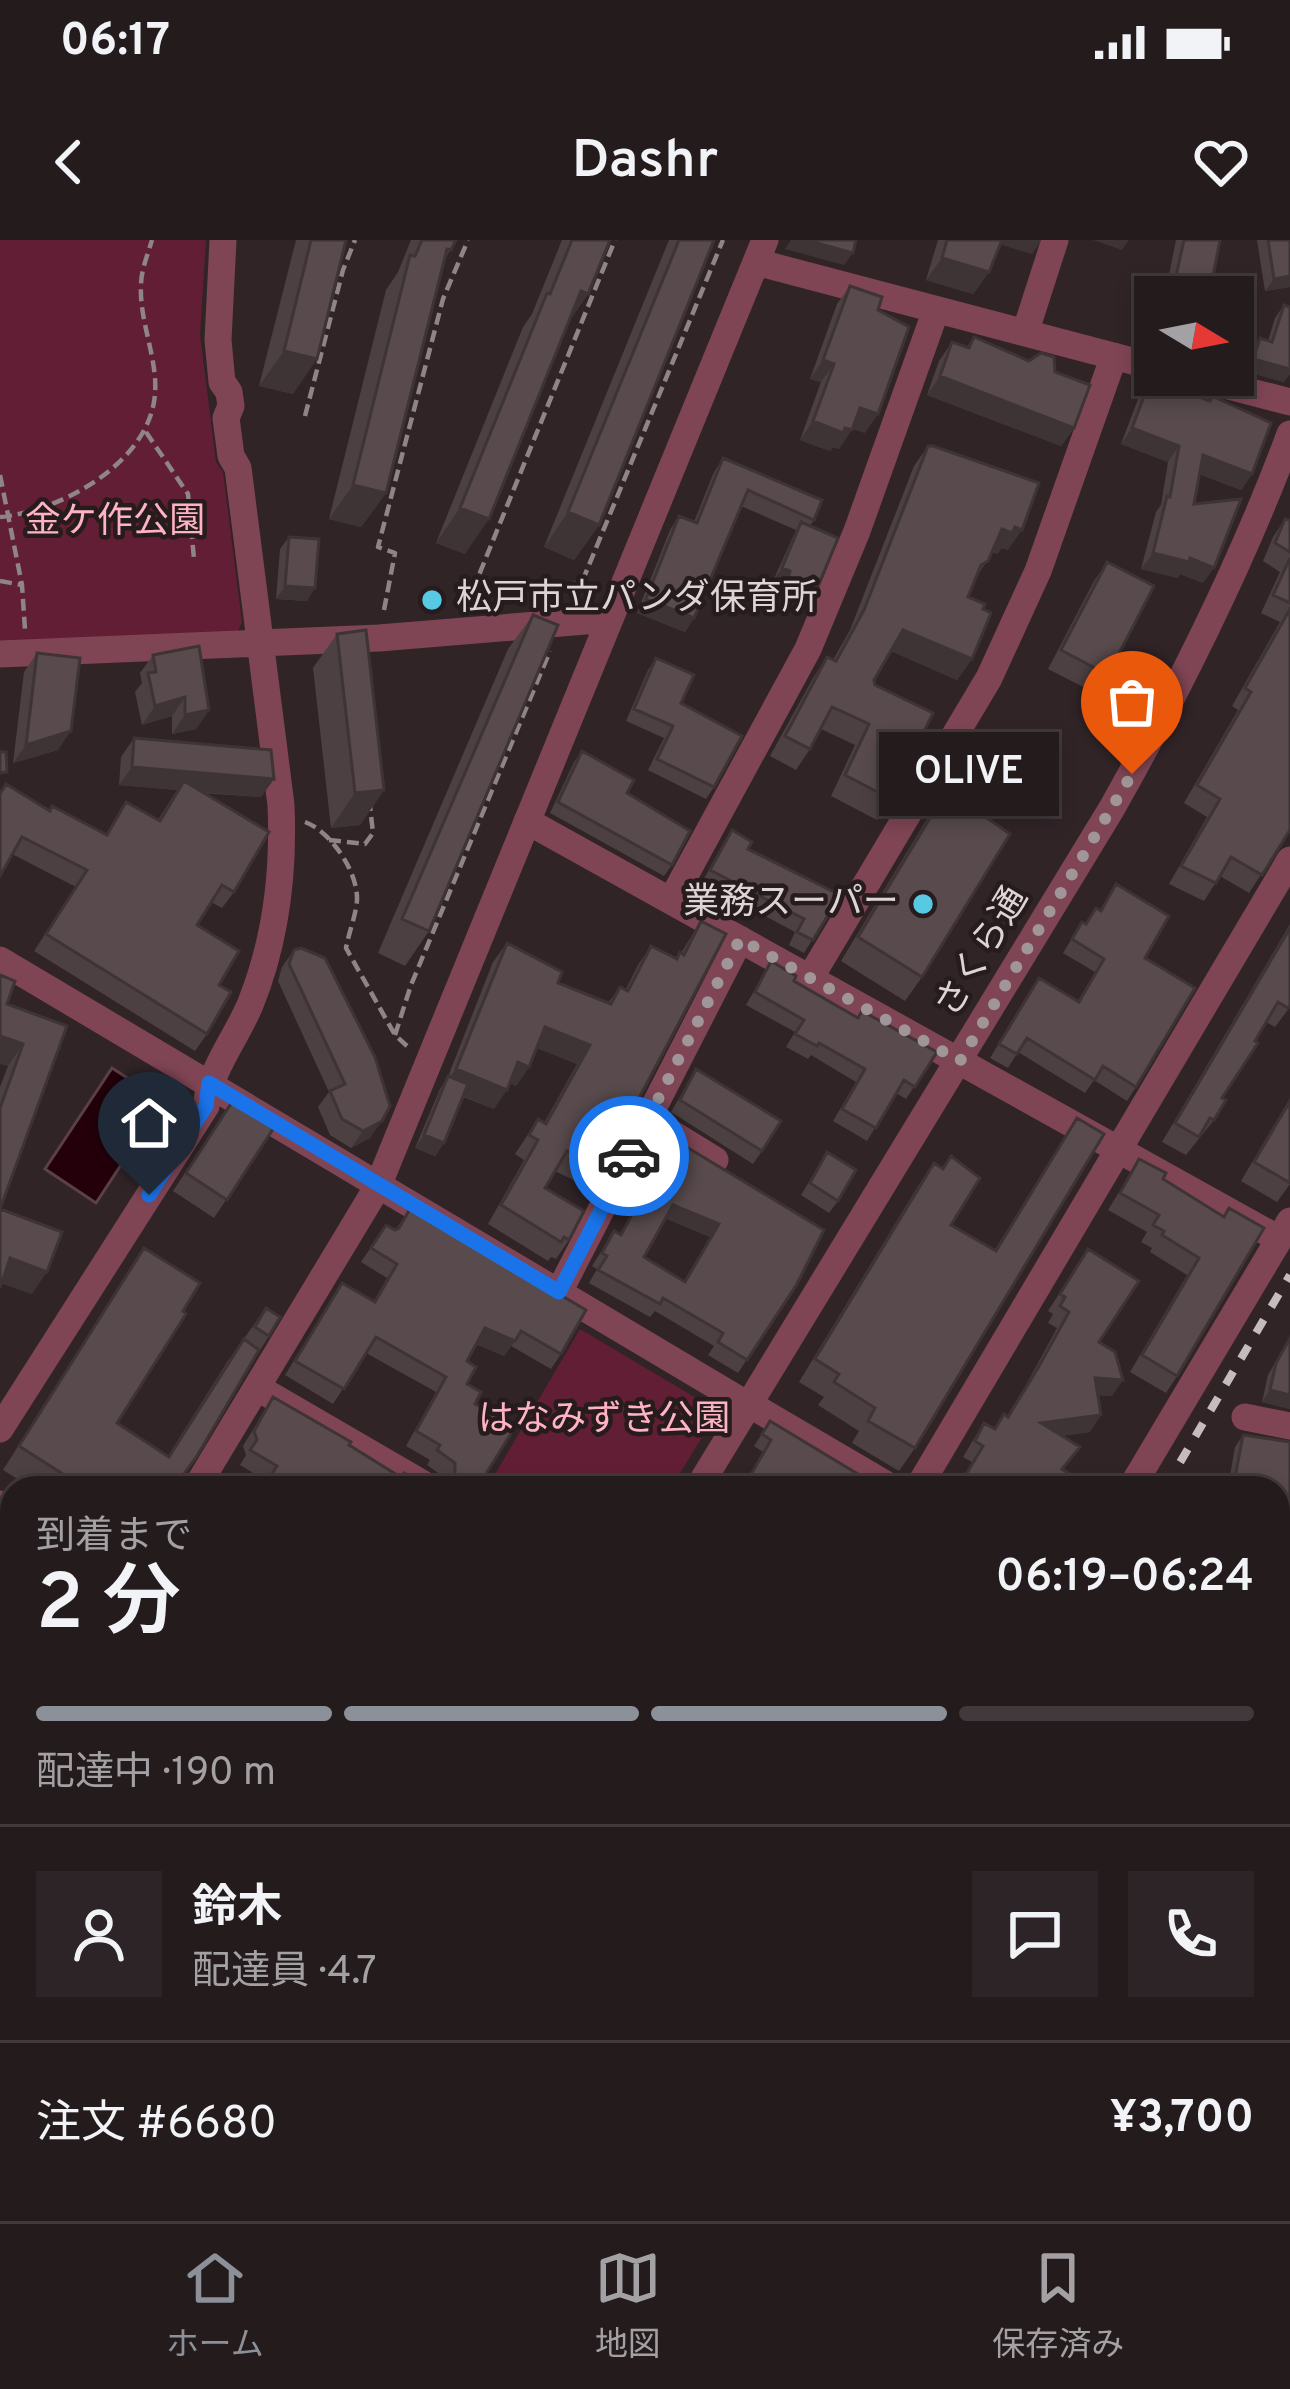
<!DOCTYPE html>
<html lang="ja">
<meta charset="utf-8">
<style>
:root{--surface:#241b1d;--page:#2c2426;--text:#f1f3f6;--muted:#a3a1a4;--line:#41393b;--accent:#8c9099}
body{margin:0;font-family:Overpass,"Noto Sans JP",sans-serif;background:var(--page);color:var(--text);height:100vh;display:flex;flex-direction:column;font-size:45px;white-space:nowrap}
*{box-sizing:border-box;margin:0}
p{font-size:39px;color:var(--muted)}
.icon{flex:none;width:66px;height:66px;fill:none;stroke:currentColor;stroke-width:2;stroke-linecap:round;stroke-linejoin:round}
.map{position:relative;flex:1;overflow:hidden}
.details{position:absolute;left:0px;top:1236px;width:1290px;height:747px;display:flex;flex-direction:column;background:var(--surface);border-radius:36px 36px 0 0;box-shadow:0 6px 18px #0003,0 0 0 3px var(--line)}
.details>*{flex:none}
.needle{width:78px;rotate:100deg}
.tools{position:absolute;left:1134px;top:36px;display:grid;gap:24px}
.tools a{display:grid;place-items:center;width:120px;height:120px;border-radius:0px;background:var(--surface);box-shadow:0 6px 18px #0003,0 0 0 3px var(--line);font-size:60px}
.pin{position:absolute;display:grid;place-items:center;width:102px;height:102px;color:#fff;margin:-123px -51px;border-radius:50% 50% 50% 0;rotate:-45deg;box-shadow:0 0 12px #0007}
.pin .icon{rotate:45deg}
.courier{position:absolute;display:grid;place-items:center;width:120px;height:120px;margin:-60px;border:9px solid #1a73e8;border-radius:50%;background:#fff;color:#222;box-shadow:0 3px 15px #0007}
.bubble{position:absolute;height:84px;border-radius:0px;background:var(--surface);box-shadow:0 6px 18px #0003,0 0 0 3px var(--line);font-size:39px;font-weight:600;line-height:84px;text-align:center}
.headline em{font-style:normal;font-weight:600}
.headline div{display:flex;flex-direction:column-reverse}
.headline{display:flex;align-items:center;justify-content:space-between;height:204px;padding:0 36px}
h1{font-size:78px;font-weight:600;line-height:90px}
.bar{display:grid;grid-template-columns:repeat(4,1fr);gap:18px 12px;align-content:center;height:144px;padding:0 36px}
.bar i{height:15px;border-radius:9px;background:var(--line)}
.bar .current{background:var(--accent)}
.bar p{grid-column:span 4}
.line{display:flex;align-items:center;gap:30px;padding:0 36px;border-top:3px solid var(--line)}
.line div{flex:1}
.round{display:grid;place-items:center;flex:none;width:126px;height:126px;border-radius:0px;background:var(--page)}
.status{display:flex;justify-content:space-between;align-items:center;height:84px;padding:0 60px;background:var(--surface);direction:ltr}
.status svg{height:33px;fill:currentColor}
header{display:flex;justify-content:space-between;align-items:center;height:156px;padding:0 36px;background:var(--surface);font-size:54px;font-weight:600}
.dock{display:flex;justify-content:space-around;align-items:center;height:168px;border-top:3px solid var(--line);background:var(--surface);font-size:33px;color:var(--muted)}
.dock a{display:grid;justify-items:center;gap:6px}
.dock .current{color:var(--accent)}
.map>svg:first-child{display:block}
</style>
<div class="status"><b>06:17</b><svg viewBox="0 0 49 12"><path d="M0 12V9h3v3zM5 12V6h3v6zM10 12V3h3v9zM15 12V0h3v12zM26 1h20v11H26zM47 4h2v5h-2z"/></svg></div>
<header><svg class="icon" aria-label="back" viewBox="0 0 24 24"><path d="M15 5l-7 7 7 7"/></svg>Dashr<svg class="icon" aria-label="heart" viewBox="0 0 24 24"><path d="M12 20l-8-8c-3-5 5-10 8-4 3-6 11-1 8 4z"/></svg></header>
<div class="map">
<svg width="1290" height="1981" viewBox="0 0 1290 1981">
<rect width="100%" height="100%" fill="#302427"/>
<path fill="#621e34" d="M0,0H206L200,95L216,222L223,232L242,382L237,393L0,402Z
M580,1089L718,1171L671,1248H487Z
M1290,1926V1981H1265L1269,1971H1278V1952Z"/>
<path fill="#24000a" stroke="#5c4047" stroke-width="3" d="M112,828L163,861L96,963L45,929Z"/>
<g fill="none" stroke-linecap="round" stroke-linejoin="round">
<path stroke="#8f8487" stroke-width="4.5" stroke-dasharray="12 6" stroke-linecap="butt" d="M305,176L343,30L355,0
M146,192L188,254L194,319
M0,235L22,345L25,390
M0,277C62,271 150,222 155,154C158,119 139,81 141,45C141,30 148,14 152,0
M0,341L22,345
M557,359L561,346L582,342L723,0
M466,367L615,0
M384,370L395,313L378,307L443,59L468,0
M305,582C330,591 358,631 357,660C356,675 349,692 346,708L395,795L407,806
M329,600L365,604L373,593L370,566
M395,795L411,745L550,411
M1278,1880L1290,1875
M143,1981L150,1971"/>
<path stroke="#7f4554" stroke-width="27" d="M756,22L1155,127
M1025,93L1055,0
M1186,135L1290,162
M0,414L379,398L610,379
M527,581L1279,999
M671,661L808,409L857,291L936,70
M0,720L748,1165
M810,738L989,438L1038,331L1114,116
M648,879L715,920
M559,1052L740,699
M258,1148L430,1248
M749,1164L892,1248
M1245,1177L1290,1186
M0,1189L206,866C211,828 235,800 250,765C276,701 284,633 281,565L238,228L231,216L226,178L231,166L229,152L222,142L218,100L223,0
M196,1248L378,946L765,0
M698,1248L1112,568C1180,447 1242,324 1290,194
M918,1248L1290,620
M1131,1248L1290,981
M0,1264L12,1271
M1278,1332L1290,1335
M1278,1410L1290,1413
M0,1569L12,1549
M1278,1634L1290,1636
M0,1822L12,1829
M245,1981L253,1971
M477,1981L484,1971
M701,1981L707,1971"/>
<path stroke="#d45d7f" stroke-width="36" d="M1278,1525L1290,1501
M1043,1981L1048,1971"/>
<path stroke="#c5bcbe" stroke-width="8" stroke-dasharray="15 15" stroke-linecap="butt" d="M1165,1248L1290,1035
M733,1981L739,1971"/>
</g>
<path fill="#4c4042" fill-rule="evenodd" d="M296,0H346L293,154L259,146Z
M411,0H456L444,21L386,253L361,287L329,279L386,50L398,32Z
M562,0H610L588,54L569,81L465,314L436,303L523,87L532,74Z
M669,0H714L599,285L574,320L544,307Z
M938,0H1041L1032,14L1001,4L989,32L973,54L926,40Z
M1176,0H1220L1209,57H1155V108L1140,104L1154,49L1165,34L1169,35Z
M1257,0H1290V47L1265,51Z
M850,46L878,70L865,193L852,188L839,209L833,207L830,211L800,200L821,142L810,139L837,64Z
M1284,65V142L1244,131L1251,111L1260,98L1268,101L1275,78Z
M974,97L1074,188L1061,206L927,155L939,121L952,102L967,107Z
M1151,138L1209,160L1212,156L1252,234L1241,250L1199,234L1194,264L1203,343L1180,334L1178,338L1141,329L1156,272L1161,265L1168,222L1121,204L1140,154Z
M928,206L1008,310L1002,308L997,314L992,312L975,340L968,357L972,419L957,440L891,411L874,440L891,559L877,580L831,556L855,505L821,489L810,509L796,530L770,516L813,438L827,417L833,420L850,390L914,226Z
M723,218L814,280L810,286L807,364L779,352L781,344L773,341L796,290L741,266L694,378L685,392L637,373L670,290L679,276L694,282L714,232Z
M1285,279L1290,280V590L1249,653L1220,636L1204,661L1169,644L1207,577L1184,563L1238,470L1232,466L1280,382L1261,373L1280,332L1263,321L1273,297Z
M289,297L307,361L276,359L280,309Z
M1107,322L1108,435L1095,453L1048,429L1094,341Z
M533,375L429,691L405,726L378,713L508,409Z
M337,394L384,550L360,585L331,588L313,428Z
M37,413L58,510L13,523L24,432Z
M153,415L209,470L196,489L172,494V476L142,485L135,452L142,443L140,433Z
M656,418L681,463L714,547L706,559L648,530L664,498L626,481L648,430Z
M134,498L274,539L261,557L203,553L234,652L222,668L211,662L197,685L219,745L207,794L195,811L34,711L76,647L12,614L0,553L106,594L126,562L158,580L177,550L119,545L121,517Z
M582,511L627,553L672,625L664,636L550,573L574,522Z
M947,550L922,737L905,761L841,721L930,574Z
M732,590L748,609L840,655L804,713L789,705L795,692L702,642Z
M1116,644L1145,718L1136,847L1127,861L1094,840L1085,853L1018,812L1008,828L990,818L1039,738L1078,761L1095,732L1063,713L1082,682L1085,684L1096,668L1100,670Z
M701,681L602,928L588,947L555,931L545,948L569,1000L556,1019L551,1017L548,1021L488,984L524,920L515,914L538,879L544,883L577,824L537,808L529,827L516,846L510,843L494,869L463,857L444,903L435,916L415,908L440,849L447,839L493,722L507,703L558,743L608,763L620,747L626,749L638,725L651,706L676,718L681,713Z
M1290,684V767L1275,787L1266,782L1222,858L1214,880L1186,915L1162,902Z
M294,710L370,898L351,908L330,895L318,867L329,852L278,741L282,727Z
M771,721L794,741L857,778L937,812L906,859L896,853L867,901L833,881L856,842L811,815L808,819L786,807L795,792L746,765Z
M7,764L67,786L0,969L32,1054L2,1043L0,1048V847L8,826Z
M696,829L762,911L753,924L671,872Z
M1290,858V944L1277,962L1241,941Z
M234,859L275,886L214,978L173,951Z
M1077,878L915,1208L899,1231L852,1203L859,1191L818,1165L824,1157L799,1142L918,946L934,923L951,985L994,1011Z
M665,894L797,1044L738,1133L708,1115L714,1106L655,1071L650,1077L589,1043L597,1029L592,1026L614,991L620,994L636,967L642,970L647,966L661,942L642,931ZM665,978L710,997L684,1041L644,1017Z
M827,912L838,961L829,973L801,955Z
M1139,919L1163,939L1223,976L1177,1136L1166,1153L1130,1132L1187,1035L1150,1012L1152,1008L1141,1002L1147,992L1108,970Z
M411,967L561,1114L551,1129L511,1106L504,1116L476,1104L467,1121V1144L475,1164L477,1248H445V1238L427,1225L430,1220L406,1206L436,1152L366,1113L333,1164L285,1135L342,1043L374,1061L387,1038L361,1022L386,985L395,990L396,989Z
M144,1008L117,1183L168,1216L227,1122L266,1068L269,1096L174,1248H32L3,1230Z
M1088,1009L1099,1102L1112,1156L1098,1155L1090,1192L1061,1196L1063,1230L1093,1248H956L972,1222L963,1217L973,1200L984,1183L994,1189L1007,1176L1026,1145L1057,1088L1048,1083L1053,1074L1048,1071Z
M1290,1097V1169L1262,1162L1268,1135Z
M273,1157L402,1238L433,1248L266,1241L240,1225L246,1215L243,1206Z
M770,1181L881,1248H742L763,1212L754,1206Z
M1243,1195L1290,1202V1317L1282,1315L1278,1248H1200L1204,1242L1228,1247L1235,1207Z
M12,1622V1809L0,1801V1642Z
M568,1971H692L686,1981H584Z
M918,1971H959L953,1981H935Z"/>
<path fill="#3e3436" d="M791,0H806L853,13L844,25L785,9Z
M997,0H1041L1032,14L995,3Z
M1093,0H1129L1122,10Z
M942,18L989,32L973,54L926,40Z
M1290,36V47L1265,51L1274,39Z
M581,51L588,54L564,89Z
M1151,89L1155,90V108L1140,104Z
M284,111L317,119L293,154L259,146Z
M1253,119L1290,129V134L1284,142L1244,131Z
M823,120L834,124L821,142L810,139Z
M940,136L1074,188L1061,206L927,155Z
M860,168L878,174L865,193L847,187Z
M813,181L852,190L839,209L833,207L830,211L800,200Z
M1132,188L1179,206L1168,222L1121,204Z
M1203,215L1252,234L1241,250L1192,231Z
M353,245L386,253L361,287L329,279Z
M460,268L489,279L465,314L436,303Z
M568,272L599,285L574,320L544,307Z
M1015,287L1022,290L1008,310L1002,308L997,314L988,310L1002,289Z
M1153,313L1190,318L1214,328L1203,343L1180,334L1178,338L1141,329Z
M782,328L790,331L781,344L773,341Z
M788,339L816,351L807,364L779,352Z
M285,346L315,348L307,361L276,359Z
M646,359L694,378L685,392L637,373Z
M903,390L972,419L957,440L888,410Z
M185,457L172,476L142,485L155,466Z
M209,470L196,489L172,494L185,475Z
M71,491L58,510L13,523L26,505Z
M132,527L274,539L261,557L178,550L184,541L177,550L119,545Z
M384,550L360,585L331,588L355,553Z
M545,787L590,805L577,824L532,806Z
M0,796L23,804L8,826L0,824Z
M518,822L529,827L516,846L505,841Z
M456,829L507,850L494,869L443,848Z
M382,881L370,898L351,908L363,891Z
M424,895L444,903L435,916L415,908Z
M673,965L719,984L710,997L664,978Z
M10,1018L47,1032L32,1054L0,1043Z
M485,1088L515,1101L504,1116L475,1103Z
M1095,1138L1123,1140L1112,1156L1083,1154Z
M1270,1150L1290,1155V1169L1262,1162Z
M1101,1175L1090,1192L1029,1200L1041,1183Z
M1278,1302L1290,1303V1317L1278,1314Z
M1278,1460L1290,1462V1467L1284,1475L1278,1473Z
M1278,1586L1290,1588V1602L1278,1600Z
M1290,1797V1808L1289,1810L1283,1809L1278,1817V1805Z"/>
<path fill="#584a4d" stroke="#3e3436" stroke-width="3" fill-rule="evenodd" d="M311,0H346L317,119L284,111Z
M422,0H456L451,10L447,9L386,253L353,245L410,15L415,16Z
M572,0H610L588,54L581,51L489,279L460,268L547,53L550,54Z
M679,0H714L599,285L568,272Z
M806,0H856L853,13Z
M947,0H1002L989,32L942,18Z
M1184,0H1220L1209,57H1159L1165,34L1176,36Z
M1268,0H1290V36L1274,39Z
M850,46L882,57L878,70L909,87L878,174L860,168L852,190L845,188L843,193L813,181L834,124L823,120Z
M1284,65L1290,67V129L1253,119L1260,98L1272,102Z
M974,97L1029,121L1041,113L1054,117L1055,132L1090,145L1074,188L940,136L952,102L969,108Z
M1151,138L1210,161L1212,156L1271,183L1252,234L1203,215L1194,264L1241,259L1214,328L1190,318L1189,322L1153,313L1167,256L1170,257L1179,206L1132,188Z
M928,206H933L1039,243L1022,290L1015,287L1012,293L1002,289L988,321L981,325L968,357L985,364L983,369L991,373L972,419L903,390L874,440L875,445L933,473L891,559L845,535L869,484L832,467L810,509L785,496L827,417L836,421L864,370Z
M723,218L822,260L814,280L748,250L694,378L646,359L679,276L697,283Z
M1285,279L1290,280V312L1275,303Z
M801,282L838,298L816,351L788,339L790,331L782,328Z
M289,297L319,299L315,348L285,346Z
M1290,318V363L1273,355Z
M1107,322L1154,346L1108,435L1061,410Z
M1290,369V590L1262,635L1231,617L1216,643L1181,626L1220,559L1197,545L1251,452L1245,448Z
M533,375L558,385L429,691L402,679Z
M366,390L384,550L355,553L337,394Z
M199,406L209,470L185,475V457L155,466L148,433L156,432L153,415Z
M37,413L80,418L71,491L26,505Z
M656,418L694,435L681,463L742,496L714,547L657,519L673,486L634,469Z
M134,498L271,510L274,539L132,527Z
M582,511L634,540L627,553L690,591L672,625L558,562Z
M0,512H6L7,532L0,533Z
M184,541L269,592L234,652L222,645L197,685L239,711L219,745L231,752L207,794L46,694L87,630L22,597L0,636V554L6,544L50,571L52,566L107,595L126,562L160,581Z
M947,550L1010,594L922,737L858,697Z
M732,590L752,602L748,609L840,655L813,700L797,692L804,679L710,630Z
M1116,644L1169,676L1145,718L1195,748L1136,847L1103,826L1095,840L1027,798L1017,814L999,804L1039,738L1079,762L1104,719L1072,699L1082,682L1086,684L1096,668L1101,671Z
M701,681L726,694L602,928L567,911L545,948L584,971L569,1000L564,997L561,1002L501,965L538,900L529,895L538,879L546,884L590,805L545,787L529,827L518,822L507,850L456,829L507,703L562,732L558,743L611,764L620,747L628,751L651,706L677,719L680,712L684,715Z
M1290,688V766L1288,768L1278,762L1255,801L1258,803L1222,858L1226,860L1214,880L1210,878L1199,897L1175,883Z
M301,708L325,718L375,817L390,866L382,881L363,891L342,879L330,851L345,844L289,724L294,710Z
M771,721L796,736L794,741L858,778L862,771L937,812L915,847L904,840L876,888L842,869L865,829L819,803L817,806L795,794L804,780L755,752Z
M0,735L15,741L7,764L67,786L0,969L62,992L47,1032L10,1018L0,1048V868L23,804L0,796Z
M696,829L781,881L762,911L680,860Z
M448,836L468,844L444,903L424,895Z
M234,859L275,886L227,960L186,933Z
M1290,861V943L1254,922Z
M1077,878L1104,894L915,1208L868,1181L875,1168L834,1142L839,1134L815,1119L934,923L943,929L951,916L980,938L951,985L996,1011Z
M665,894L824,990L797,1044L747,1120L718,1102L723,1093L663,1058L660,1064L598,1030L607,1016L602,1013L614,991L621,995L636,967L642,970L645,964L648,966L670,929L651,917ZM673,965L719,984L685,1042L644,1017Z
M827,912L856,930L838,961L810,943Z
M1139,919L1166,933L1163,939L1224,977L1229,968L1264,988L1177,1136L1142,1115L1199,1018L1162,995L1164,991L1153,985L1159,975L1120,953Z
M411,967L586,1070L561,1114L521,1091L515,1101L485,1088L467,1121L476,1127L467,1144L481,1152L475,1164L515,1187L477,1248H445L455,1243V1223L437,1210L440,1205L416,1191L446,1137L376,1097L344,1149L295,1121L342,1043L375,1062L397,1024L371,1008L386,985L395,990L399,988Z
M144,1008L200,1043L183,1071L186,1074L117,1183L169,1217L244,1099L259,1110L197,1216L174,1248H85L19,1206Z
M1088,1009L1139,1041L1099,1102L1115,1112L1123,1140L1095,1138L1101,1175L1041,1183L1080,1207L1062,1229L1093,1248H958L983,1206L975,1201L984,1183L995,1189L1004,1174L1008,1177L1038,1128L1069,1072L1060,1066L1065,1057L1060,1054Z
M266,1068L280,1077L269,1096L255,1087Z
M1290,1098V1155L1270,1150L1276,1123Z
M273,1157L351,1202L349,1205L402,1238L404,1233L433,1248H263L277,1226L250,1210L257,1200L254,1191Z
M770,1181L881,1248H743L771,1200L762,1194Z
M1243,1195L1290,1202V1303L1278,1302V1248H1233Z
M1204,1242L1231,1248H1203Z
M0,1268L12,1275V1304L0,1324Z
M0,1367L12,1374V1387L0,1406Z
M0,1408L12,1416V1521L0,1535Z
M1278,1413L1290,1417V1462L1278,1460Z
M1278,1564L1290,1566V1588L1278,1586Z
M12,1625V1785L0,1777V1645Z
M1278,1748H1283V1777L1290,1778V1797L1286,1800V1806L1278,1805Z
M12,1874V1925L0,1942V1891Z
M86,1971H127L119,1981H79Z
M355,1971H472V1974L483,1981H469L461,1976L458,1981L452,1979L451,1981H349Z
M505,1971H524L540,1981H495Z
M625,1971H692L686,1981H642Z"/>
<g fill="none" stroke-linecap="round" stroke-linejoin="round">
<path stroke="#a09699" stroke-width="12" stroke-dasharray="0 21.6" d="M629,916L740,699L960,821L1132,534"/>
<path stroke="#1a73e8" stroke-width="15" d="M149,955L206,866L209,843L559,1052L629,916"/>
</g>
<g fill="#57c9e2" stroke="#261b1d" stroke-width="4.5">
<circle cx="432" cy="360" r="12"/>
<circle cx="923" cy="664" r="12"/>
</g>
<g text-anchor="middle" dominant-baseline="central" stroke-width="9" stroke-linejoin="round" paint-order="stroke">
<g font-size="36" fill="#feb2c3" stroke="#261b1d">
<text x="115" y="283">金ケ作公園</text>
<text x="604" y="1181">はなみずき公園</text>
</g>
<g font-size="36" fill="#ddd4d6" stroke="#261b1d" text-anchor="start">
<text x="456" y="360">松戸市立パンダ保育所</text>
<text x="899" y="664" text-anchor="end">業務スーパー</text>
</g>
<g font-size="36" fill="#ddd4d6" stroke="#261b1d">
<text transform="translate(983 713) rotate(-59)">さくら通</text>
</g>
</g>
</svg>
<div class="tools">
<a><svg class="needle" viewBox="-14 -14 28 28"><path d="M0-13l5 13h-10z" fill="#e53935"/><path d="M0 13l5-13h-10z" fill="#a3a1a4"/></svg></a>
</div>
<div class="pin" style="left:1132px;top:534px;background:#ea580c"><svg class="icon" aria-label="bag" viewBox="0 0 24 24"><path d="M5 8h14l-1 12H6zM9 8a3 3 0 0 1 6 0"/></svg></div>
<div class="pin" style="left:149px;top:955px;background:#1f2937"><svg class="icon" aria-label="home" viewBox="0 0 24 24"><path d="M3 11l9-7 9 7M6 9v11h12V9"/></svg></div>
<div class="courier" style="left:629px;top:916px"><svg class="icon" aria-label="car" viewBox="0 0 24 24"><path d="M5 17H2v-5l4-1 3-4h7l3 4 3 1v5h-3M9 17h6M6 11h13"/><circle cx="7" cy="17" r="2"/><circle cx="17" cy="17" r="2"/></svg></div>
<div class="bubble" style="left:879px;top:492px;width:180px">OLIVE</div>
<section class="details">
<div class="headline"><div><h1>2 分</h1><p>到着まで</p></div><em>06:19–06:24</em></div>
<div class="bar"><i class="current"></i><i class="current"></i><i class="current"></i><i></i><p>配達中 · 190 m</p></div>
<div class="line" style="height:216px"><a class="round"><svg class="icon" aria-label="person" viewBox="0 0 24 24"><circle cx="12" cy="8" r="4"/><path d="M4 21q1-7 8-7t8 7"/></svg></a><div><b>鈴木</b><p>配達員 · 4.7</p></div><a class="round"><svg class="icon" aria-label="chat" viewBox="0 0 24 24"><path d="M4 5h16v11H9l-5 4z"/></svg></a><a class="round"><svg class="icon" aria-label="phone" viewBox="0 0 24 24"><path d="M5 4h4l2 5-3 2q2 4 5 5l2-3 5 2v4C11 20 4 13 5 4z"/></svg></a></div>
<div class="line" style="height:156px"><div>注文 #6680</div><b>¥3,700</b></div>
</section>
</div>
<nav class="dock">
<a class="current"><svg class="icon" aria-label="home" viewBox="0 0 24 24"><path d="M3 11l9-7 9 7M6 9v11h12V9"/></svg>ホーム</a>
<a><svg class="icon" aria-label="map" viewBox="0 0 24 24"><path d="M3 6l6-2 6 2 6-2v14l-6 2-6-2-6 2zM9 4v14M15 6v14"/></svg>地図</a>
<a><svg class="icon" aria-label="saved" viewBox="0 0 24 24"><path d="M7 4h10v16l-5-4-5 4z"/></svg>保存済み</a>
</nav>
